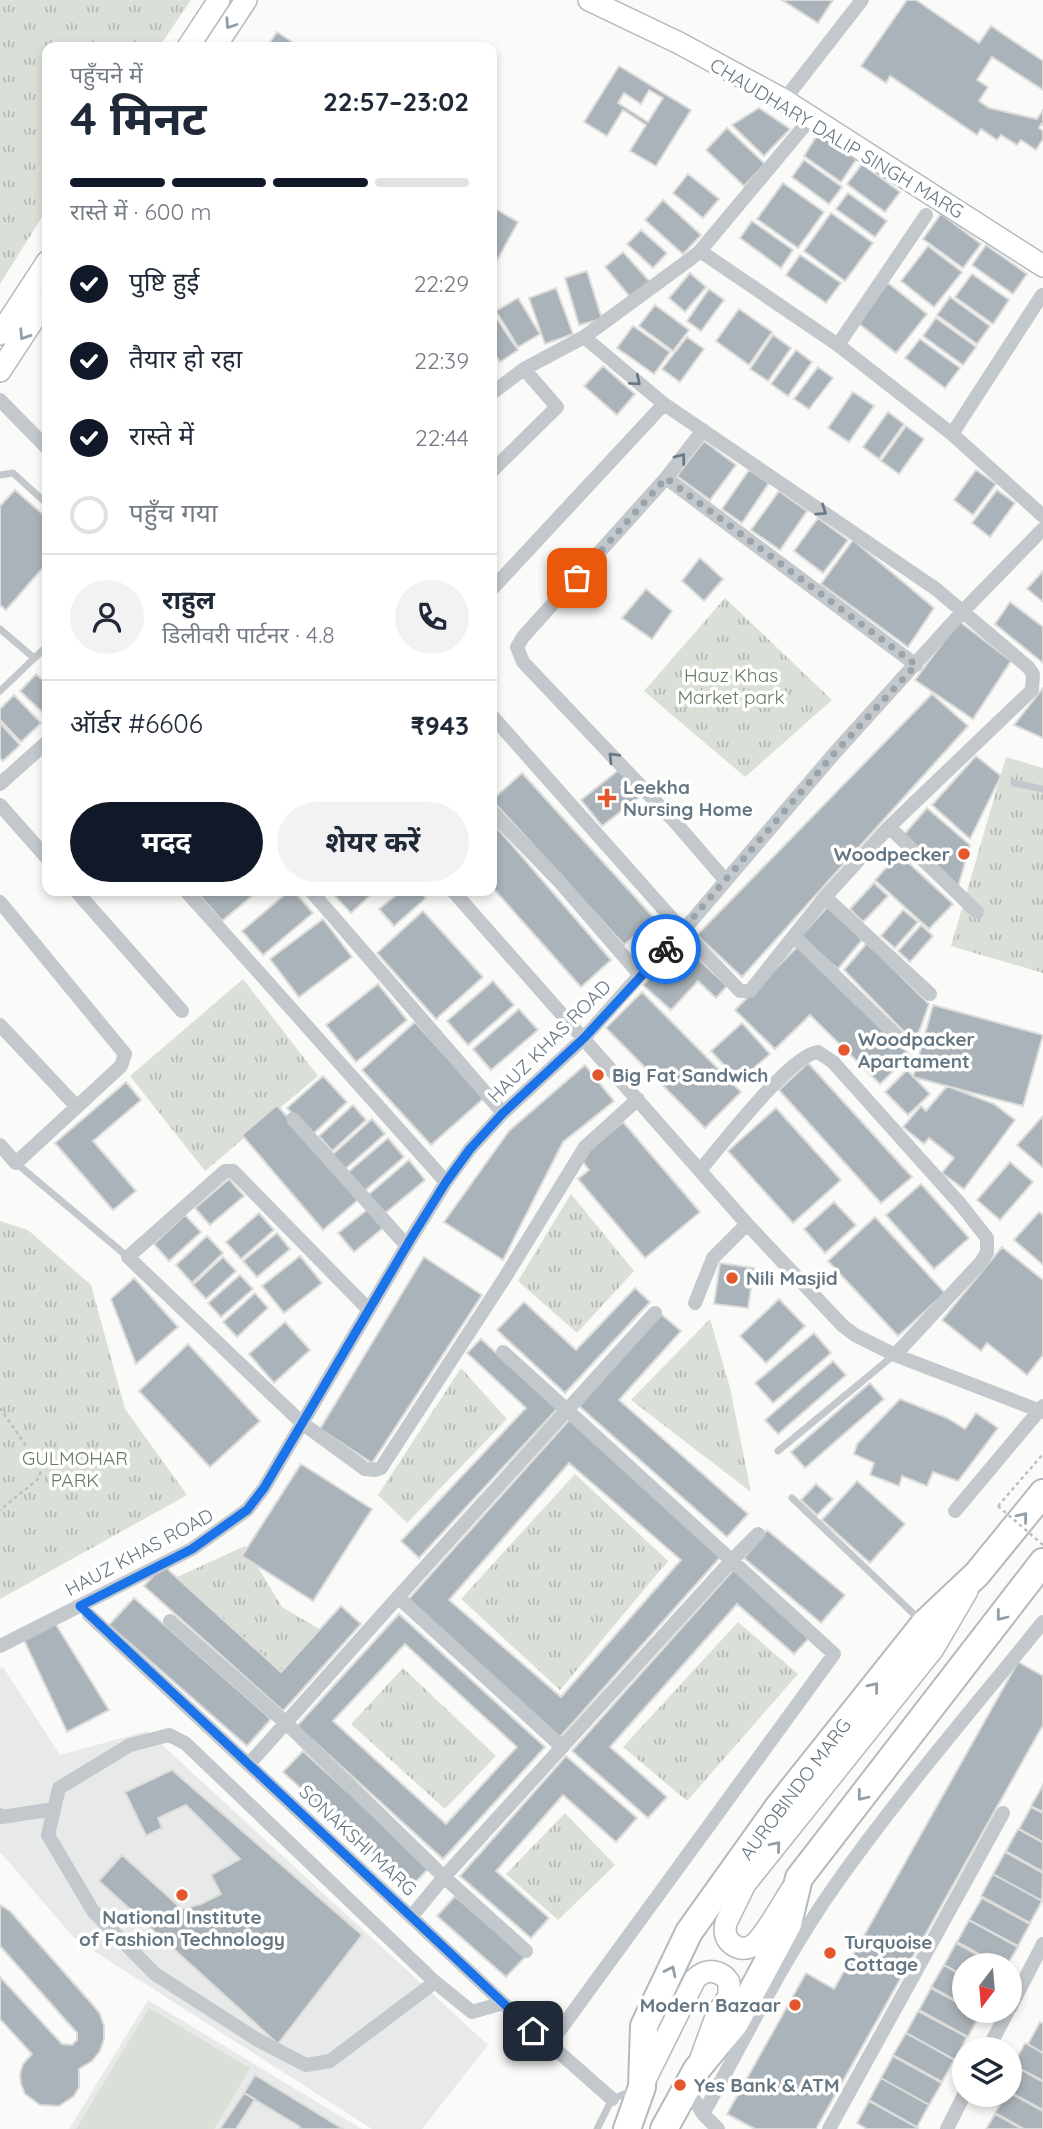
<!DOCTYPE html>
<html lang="hi">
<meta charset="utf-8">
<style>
:root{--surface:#fff;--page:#f2f2f3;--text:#1f2937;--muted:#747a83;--line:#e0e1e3;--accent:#111827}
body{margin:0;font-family:Quicksand,"Noto Sans Devanagari",sans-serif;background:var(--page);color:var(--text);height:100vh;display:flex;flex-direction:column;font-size:26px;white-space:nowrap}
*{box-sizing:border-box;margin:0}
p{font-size:23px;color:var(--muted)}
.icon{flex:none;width:38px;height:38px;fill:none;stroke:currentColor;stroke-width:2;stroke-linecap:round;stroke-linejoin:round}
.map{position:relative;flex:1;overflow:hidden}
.sheet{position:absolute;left:42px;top:42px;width:455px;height:854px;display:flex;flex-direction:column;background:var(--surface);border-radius:14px;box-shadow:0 4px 10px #0003}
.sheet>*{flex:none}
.needle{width:46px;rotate:196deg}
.buttons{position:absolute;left:952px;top:1953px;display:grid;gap:14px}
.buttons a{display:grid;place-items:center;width:70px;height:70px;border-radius:50%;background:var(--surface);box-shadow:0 4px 10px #0003;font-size:35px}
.pin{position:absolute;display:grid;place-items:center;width:60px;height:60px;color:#fff;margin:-30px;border-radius:14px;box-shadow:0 4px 10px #0006}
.courier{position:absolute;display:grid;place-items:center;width:70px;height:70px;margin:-35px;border:5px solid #1a73e8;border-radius:50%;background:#fff;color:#222;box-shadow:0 2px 9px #0007}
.overview em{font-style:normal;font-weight:700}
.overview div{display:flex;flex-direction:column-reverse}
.overview{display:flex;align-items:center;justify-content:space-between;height:119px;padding:0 28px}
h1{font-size:46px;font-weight:700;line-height:52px}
.bar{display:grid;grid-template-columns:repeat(4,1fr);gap:10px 7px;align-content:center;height:84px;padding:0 28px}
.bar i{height:9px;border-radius:5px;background:var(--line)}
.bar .selected{background:var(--accent)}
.bar p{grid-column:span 4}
.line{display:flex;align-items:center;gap:18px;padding:0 28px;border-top:2px solid var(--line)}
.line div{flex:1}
.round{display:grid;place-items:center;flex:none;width:74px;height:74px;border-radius:37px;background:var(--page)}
ol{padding:0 28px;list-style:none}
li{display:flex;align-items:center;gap:21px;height:77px}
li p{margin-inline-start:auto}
li .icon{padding:7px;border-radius:50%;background:var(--accent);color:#fff;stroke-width:4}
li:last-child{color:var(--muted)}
li i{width:38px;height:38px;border:4px solid var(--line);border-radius:50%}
.button{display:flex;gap:14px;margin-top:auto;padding:14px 28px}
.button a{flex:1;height:80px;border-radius:42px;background:var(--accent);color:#fff;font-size:28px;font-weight:700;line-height:80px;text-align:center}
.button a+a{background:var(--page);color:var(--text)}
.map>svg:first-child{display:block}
</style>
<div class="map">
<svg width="1043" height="2129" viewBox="0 0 1043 2129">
<defs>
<pattern id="park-tufts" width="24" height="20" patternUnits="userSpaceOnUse" patternTransform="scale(1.75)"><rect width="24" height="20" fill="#dadfd7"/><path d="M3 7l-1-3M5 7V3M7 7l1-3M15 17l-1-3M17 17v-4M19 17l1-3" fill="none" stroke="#b4b9b4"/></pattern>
</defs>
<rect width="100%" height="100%" fill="#fafaf8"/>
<path fill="#e8e9e9" d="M3,1667L60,1755L147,1731L488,2045L422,2129H372L75,1939L0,1852V1668Z
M148,2000L362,2129H69Z"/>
<path fill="#dadfd7" d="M149,2008L250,2068L214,2129H76Z"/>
<path fill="url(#park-tufts)" d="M0,0H191L159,47H47V209L0,284Z
M725,598L832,700L745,777L644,691Z
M1006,757L1043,768V973L951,946Z
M243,979L318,1076L205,1171L130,1076Z
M571,1194L634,1271L577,1333L518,1281Z
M0,1221L28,1230L91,1285L125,1409L187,1495L0,1599Z
M710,1319L730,1388L751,1492L631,1400Z
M461,1368L507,1419L407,1523L378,1495Z
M575,1474L668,1561L560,1690L461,1599Z
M245,1546L282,1607L321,1630L278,1673L173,1579Z
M738,1622L798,1674L687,1801L623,1747Z
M403,1668L496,1756L445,1809L351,1724Z
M565,1813L615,1865L558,1920L506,1874Z"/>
<path fill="#aab3b9" stroke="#dcdcda" stroke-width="2" fill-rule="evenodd" d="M782,0H833L818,23Z
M907,0H916L979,43L991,26L1043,61V90L992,57L977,80L988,87L979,101L989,108L1037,119L1043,110V125L1041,124L1039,128L1043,131V139L1036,150L1021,140L1017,145L1001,135L997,140L981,129L977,135L890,76L886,83L861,66Z
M277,32L300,47H267Z
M619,66L691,110L656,166L630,151L646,125L623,110L607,136L584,122ZM649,90L663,98L648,122L618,103L624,93L641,104Z
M759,108L790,129L764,156L732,125Z
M727,128L765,164L744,186L706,150Z
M818,134L856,160L841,182L804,156Z
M804,160L842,187L829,204L792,177Z
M862,164L900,192L885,212L847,184Z
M688,174L719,199L703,218L673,193Z
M783,183L824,212L798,248L757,219Z
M848,193L887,221L875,237L836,209Z
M663,200L701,235L683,254L645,220Z
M492,207L518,222L494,266L492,265Z
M831,213L873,243L845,281L804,251Z
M941,214L981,244L963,268L923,239Z
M752,221L793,250L781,268L740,238Z
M641,230L667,253L653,268L627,244Z
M986,245L1027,274L1013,294L972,265Z
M928,246L962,272L934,307L901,281Z
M623,252L650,282L631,298L605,267Z
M800,255L841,283L826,303L786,275Z
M587,271L602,319L579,325L565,278Z
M690,273L706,287L685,312L669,298Z
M972,274L1009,300L993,324L955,297Z
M888,283L927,314L896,353L857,322Z
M556,288L573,334L545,344L529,298Z
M709,289L724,300L701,331L687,321Z
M950,297L990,326L977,344L937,315Z
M518,298L540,334L518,347L496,311Z
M655,305L689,330L673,351L639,326Z
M739,309L772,332L749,365L716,341Z
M492,312L518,350L500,362L492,350Z
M936,318L976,347L963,365L923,336Z
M633,326L670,352L654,374L617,348Z
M773,335L791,348L768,381L750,369Z
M687,337L704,349L680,382L662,369Z
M920,339L960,368L945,388L905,358Z
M796,350L812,362L788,396L771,384Z
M603,366L635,394L617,415L584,386Z
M818,367L833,378L809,409L794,399Z
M853,392L874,406L849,442L828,428Z
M888,412L904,424L879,459L863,447Z
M906,426L924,439L899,474L881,461Z
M704,441L736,465L710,500L677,476Z
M749,470L769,483L742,523L722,509Z
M976,470L996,484L973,515L954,500Z
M15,490L47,518V563L6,610L0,605V506Z
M997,490L1015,503L990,537L972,523Z
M779,491L807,511L780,550L751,530Z
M818,518L848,540L823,573L794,551Z
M853,540L934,608L908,647L821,584Z
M700,558L723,579L704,601L682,581Z
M1043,571V602L1027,589Z
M646,589L672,611L652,639L622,618Z
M1010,602L1043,627V663L995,624Z
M959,621L1011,661L973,719L915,680Z
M36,674L47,684V711L44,714L20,691Z
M1043,688V738L1014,725Z
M932,694L968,726L742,977L697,935Z
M14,695L41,723L21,742L0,720V709Z
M0,723L20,745L3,761L0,758Z
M976,756L1001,776L970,839L932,805Z
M620,769L629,781L621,787L626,793L635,786L642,795L602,826L581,800Z
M522,773L654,918L624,945L492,800Z
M927,808L970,845L958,887L901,838Z
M492,822L611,960L581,987L492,887Z
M899,854L953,904L929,929L875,880Z
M874,883L888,896L863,922L850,909Z
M196,891H258L222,921Z
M289,891H294L313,913L263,955L242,931Z
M330,891H375L351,913Z
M401,891H419L426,898L394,926L379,909Z
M829,905L862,940L838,969L800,937Z
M903,910L918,922L895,948L881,936Z
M423,911L483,977L436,1019L377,953Z
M323,919L352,957L299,997L270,959Z
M921,925L933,936L910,962L898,951Z
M867,943L929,1004L915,1043L844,970Z
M682,944L727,986L716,998L698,981L671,1010L643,985Z
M799,945L910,1055L880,1084L810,1015L775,1049L735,1010Z
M493,981L514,1005L468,1045L447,1021Z
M378,984L407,1020L356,1062L326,1025Z
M642,992L741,1092L705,1128L606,1028Z
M933,1005L1043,1035L1023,1106L913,1077Z
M519,1009L538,1030L491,1070L473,1049Z
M415,1022L484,1098L431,1145L362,1070Z
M742,1023L770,1054L739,1081L711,1051Z
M808,1063L912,1177L881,1203L779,1090Z
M585,1065L614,1101L563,1142L503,1260L444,1222L509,1131Z
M907,1070L930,1094L908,1115L885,1092Z
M323,1076L347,1102L312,1135L287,1108Z
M126,1082L141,1100L93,1141L136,1191L113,1210L55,1143Z
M947,1086L994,1104L1015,1120L964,1189L942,1173L954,1158L929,1138L924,1144L903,1127L921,1106L926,1111Z
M277,1105L358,1200L323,1230L242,1135Z
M353,1105L366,1120L332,1151L319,1136Z
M776,1108L841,1180L793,1223L728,1151Z
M1043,1116V1167H1042L1017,1145Z
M372,1119L385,1134L344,1170L332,1155Z
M623,1122L700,1212L645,1258L578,1179L589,1170L580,1158Z
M388,1138L404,1157L362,1193L346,1174Z
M409,1160L425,1180L384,1214L368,1195Z
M1010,1162L1033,1182L1000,1220L977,1200Z
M229,1179L244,1196L210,1225L195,1208Z
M921,1184L969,1238L934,1269L886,1215Z
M834,1202L856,1225L825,1253L804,1229Z
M367,1210L383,1228L354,1252L338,1233Z
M1039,1212L1043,1215V1265L1014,1240Z
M259,1213L274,1230L241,1259L226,1242Z
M185,1215L201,1232L169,1261L154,1244Z
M875,1217L945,1293L898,1336L828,1261Z
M277,1233L290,1249L257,1277L243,1261Z
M207,1236L223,1253L192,1283L176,1265Z
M1002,1247L1043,1280V1355L1027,1375L987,1343L981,1351L942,1320Z
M300,1256L322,1283L284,1313L262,1286Z
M223,1257L236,1271L206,1299L193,1285Z
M424,1257L482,1295L372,1463L320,1429Z
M720,1263L754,1268L748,1308L714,1304Z
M240,1275L253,1289L221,1317L208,1303Z
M134,1278L178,1327L136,1364L111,1299Z
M635,1288L650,1302L565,1393L497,1330L524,1302L576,1350Z
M255,1293L268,1308L237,1337L223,1322Z
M779,1299L805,1326L766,1363L740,1336Z
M661,1314L681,1331L619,1400L748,1514L727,1537L579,1406Z
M285,1322L310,1350L274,1383L249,1354Z
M814,1333L831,1353L773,1403L755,1383Z
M481,1339L557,1409L419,1558L401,1541L526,1408L467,1353Z
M188,1344L260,1421L210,1467L139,1391Z
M833,1361L846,1375L778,1434L765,1420Z
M870,1383L884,1399L805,1468L791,1452Z
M900,1399L947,1418L965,1429L976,1413L998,1428L958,1481L933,1472L927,1486L902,1476L899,1486L870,1475L874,1463L854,1454L857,1444Z
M570,1419L723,1554L560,1737L406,1602ZM569,1463L681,1560L561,1697L449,1600Z
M301,1464L372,1509L313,1601L242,1556Z
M857,1481L905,1524L870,1563L822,1520Z
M816,1484L833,1499L817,1515L801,1500Z
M767,1530L845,1595L821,1623L744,1558Z
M163,1565L281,1672L341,1606L361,1624L283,1711L144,1586Z
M735,1568L811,1636L794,1654L737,1604L610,1747L667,1797L648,1818L572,1751Z
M134,1598L271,1719L247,1746L109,1625Z
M399,1614L545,1747L443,1859L297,1726ZM405,1644L517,1747L446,1824L333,1721Z
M55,1623L109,1710L67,1732L24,1640Z
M1018,1662L1043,1676V1725L816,2129H755L727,2114L806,1973L834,1989Z
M303,1751L430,1867L410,1888L283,1772Z
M566,1756L637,1818L616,1842L563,1795L496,1871L549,1918L531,1938L460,1876Z
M172,1770L362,1935L278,2044L99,1881L122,1855L182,1909L201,1904L221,1894L211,1875L240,1859L186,1805L158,1818L162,1828L146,1836L125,1792Z
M1043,1785V1812L1031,1806Z
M1031,1807L1043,1813V1842L1019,1829Z
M1018,1829L1043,1843V1872L1006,1851Z
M1005,1852L1043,1873L1042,1901L993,1874Z
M993,1874L1042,1901L1030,1923L981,1896Z
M455,1896L525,1957L506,1977L437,1916Z
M982,1898L1030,1924L1018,1946L969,1920Z
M0,1905L10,1911L92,2004L100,2014L104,2026V2039L100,2051L92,2061L79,2069V2087L74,2096L59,2106L40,2105L25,2094L21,2084L20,2074L23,2064L32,2054L0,2019V1977L62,2044L72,2045L77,2040V2033L0,1946Z
M969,1920L1018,1947L1007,1965H999L957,1942Z
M956,1943L997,1965H964V1976L944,1965Z
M944,1965L964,1977V2005L931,1987Z
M931,1988L964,2006V2011H973L980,2014L968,2037L919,2010Z
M918,2011L967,2037L955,2060L906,2033Z
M1040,2022L1043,2024V2053L1028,2044Z
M906,2033L954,2060L942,2082L893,2055Z
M1025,2043L1043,2053V2081L1013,2065Z
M893,2056L942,2083L929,2105L881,2078Z
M1020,2069L1043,2082V2110L1010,2092V2087Z
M255,2075L343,2129H299L300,2127L244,2093Z
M881,2078L929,2105L917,2127L869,2100Z
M244,2093L255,2099L236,2129H220Z
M1010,2093L1043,2111V2129H1024L995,2113L1005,2095H1010Z
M869,2101L918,2128L917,2129H867L857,2123Z
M995,2114L1022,2129H986Z"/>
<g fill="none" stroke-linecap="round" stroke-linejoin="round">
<defs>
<path id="secondary" d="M589,0L679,43L784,100L1043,266
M188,47L219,0
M215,47L246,0
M0,334L47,262
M0,371L47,299
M792,1889C784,1901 764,1938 753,1945C747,1950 738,1949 732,1944C725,1939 724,1931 726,1923L745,1884L933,1649L967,1591
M644,2082L695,1979C704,1970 714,1969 725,1977L729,1982V1996L717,2014L701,2058"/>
<path id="highway" d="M627,2129L642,2087L644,2026L689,1932L779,1806L924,1624L977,1574L1043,1493
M664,2129L697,2069L735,2023L788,1924L799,1878L1043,1562"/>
</defs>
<use href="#secondary" stroke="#b3babf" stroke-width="24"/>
<use href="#highway" stroke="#b4b9bd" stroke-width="30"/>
<path stroke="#bbbfc2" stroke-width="2.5" stroke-dasharray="3.5 3.5" stroke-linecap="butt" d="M0,1408L42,1469L37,1480L0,1510
M998,1506L1043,1454"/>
<path stroke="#c3c8cc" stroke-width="7" d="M0,475L13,473L47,504
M0,629L34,658
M0,691L47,646
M1014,783L1043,789
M16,1163L128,1257
M778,1451L894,1355
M792,1498L920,1620
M597,2129L612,2099L632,2091"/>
<path stroke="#c3c8cc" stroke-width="14" d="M784,100L862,0
M700,251L838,345L952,434L1043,516
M838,345L926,215
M492,393L524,369L584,337L689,260L700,251L811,118
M0,400L47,448
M703,430L666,478L523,637L517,647L523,662L675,822L725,880
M952,434L1042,295
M492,471L557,407L524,369
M666,478L916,665
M492,589L664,404
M492,716L683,931L740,991H750L825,897L889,827L1032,690L1033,674L1028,667L936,589L664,404L584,337
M0,784L47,742
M0,805L47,858
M492,812L559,881L640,975
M889,827L977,912
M76,891L182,1011
M186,891L446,1182
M311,891L503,1113
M453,891L747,1224L842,1325L855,1335L895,1355L1043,1412
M825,897L930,994
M0,902L125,1054L121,1066L16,1163L0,1145
M794,936L896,1035
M0,1025L77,1107
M293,1119L407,1246
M701,1169C721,1146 791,1054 818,1052L833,1062L961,1205L987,1238V1252L982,1261L895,1355
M695,1303L713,1258L747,1224
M369,1310L233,1171H225L128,1257L302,1423L365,1469L375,1470L381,1468L504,1279L585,1147L638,1099
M503,1352L567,1410L655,1313
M955,1511L1043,1406
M398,1597L567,1410L834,1654L549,2045
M89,1615L503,2003L612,2099
M170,1621L286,1723L444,1877L732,1560L758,1534
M0,1646L192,1549L247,1510L264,1488L410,1240L446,1182L470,1149L503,1113L584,1038L640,975L683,931L832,756L963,611L1043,529
M249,1764L398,1597L562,1747
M0,1815L2,1817L54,1809
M411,1917L444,1877L526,1951
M435,1982L185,1743L169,1735L130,1745L59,1788L48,1835L93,1911L155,1974L258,2040L306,2065L330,2061L435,1982L472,2012L503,2003
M1010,2008L1043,1944
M988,2049L1008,2011
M687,2087L703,2114L718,2129
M703,2114C746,2037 785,1956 836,1884C900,1793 974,1708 1043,1622
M829,2129L1003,1813
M947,2129L964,2095"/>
<use href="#secondary" stroke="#fff" stroke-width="21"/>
<use href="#highway" stroke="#fff" stroke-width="26"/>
<path stroke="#bbbfc2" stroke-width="2.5" stroke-dasharray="3.5 3.5" stroke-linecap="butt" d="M998,1506L1043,1545"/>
</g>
<defs><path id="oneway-chevron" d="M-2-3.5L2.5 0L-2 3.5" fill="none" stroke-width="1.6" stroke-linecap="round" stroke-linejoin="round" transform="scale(1.75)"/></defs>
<g stroke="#939fa8">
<use href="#oneway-chevron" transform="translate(230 24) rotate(124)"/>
<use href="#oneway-chevron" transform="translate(24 335) rotate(123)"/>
<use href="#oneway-chevron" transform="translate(1023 1517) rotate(-51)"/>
<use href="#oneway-chevron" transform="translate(1001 1616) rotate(128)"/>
<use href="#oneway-chevron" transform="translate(874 1687) rotate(-51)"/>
<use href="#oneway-chevron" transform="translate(862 1796) rotate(128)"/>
<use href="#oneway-chevron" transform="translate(776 1846) rotate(-50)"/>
<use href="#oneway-chevron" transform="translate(671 1971) rotate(-64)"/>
</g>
<g stroke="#6a7a87">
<use href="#oneway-chevron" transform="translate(636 381) rotate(40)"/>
<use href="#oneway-chevron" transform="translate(681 458) rotate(-53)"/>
<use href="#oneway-chevron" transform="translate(822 511) rotate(34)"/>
<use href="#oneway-chevron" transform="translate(613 757) rotate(-134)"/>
</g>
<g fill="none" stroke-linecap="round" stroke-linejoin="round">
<path stroke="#99a4ac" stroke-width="7" stroke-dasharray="0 12.6" d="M577,578L666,478L916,665L832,756L666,949"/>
<path stroke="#1a73e8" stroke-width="9" d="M533,2031L80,1606L192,1549L247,1510L264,1488L410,1240L446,1182L470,1149L503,1113L584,1038L666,949"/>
</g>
<g fill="#e4572e" stroke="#fff" stroke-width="2.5">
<path d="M603.5 787.5h7v7h7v7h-7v7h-7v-7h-7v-7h7z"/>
<circle cx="964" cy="854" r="7"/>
<circle cx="844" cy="1050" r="7"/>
<circle cx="598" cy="1075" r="7"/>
<circle cx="732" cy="1278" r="7"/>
<circle cx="182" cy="1895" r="7"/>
<circle cx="830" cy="1953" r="7"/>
<circle cx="795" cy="2005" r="7"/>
<circle cx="680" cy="2085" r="7"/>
</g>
<g text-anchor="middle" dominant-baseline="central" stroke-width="7" stroke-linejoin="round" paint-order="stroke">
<g font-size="19" fill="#657683" stroke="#fff">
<text transform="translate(837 138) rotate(31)">CHAUDHARY DALIP SINGH MARG</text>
<text transform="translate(549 1041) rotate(-45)">HAUZ KHAS ROAD</text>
<text transform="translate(139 1552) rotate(-28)">HAUZ KHAS ROAD</text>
<text transform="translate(795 1789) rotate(-53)">AUROBINDO MARG</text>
<text transform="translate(358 1840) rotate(43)">SONAKSHI MARG</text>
</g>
<g font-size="19" fill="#687a64" stroke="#fff">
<text x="731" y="675">Hauz Khas<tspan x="731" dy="22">Market park</tspan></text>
<text x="75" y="1458">GULMOHAR<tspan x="75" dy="22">PARK</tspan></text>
</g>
<g font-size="19" font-weight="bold" fill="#657683" stroke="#fff" text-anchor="start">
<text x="623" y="787">Leekha<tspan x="623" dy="22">Nursing Home</tspan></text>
<text x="950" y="854" text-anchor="end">Woodpecker</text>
<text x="858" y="1039">Woodpacker<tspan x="858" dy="22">Apartament</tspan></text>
<text x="612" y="1075">Big Fat Sandwich</text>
<text x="746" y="1278">Nili Masjid</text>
<text x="182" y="1917" text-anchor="middle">National Institute<tspan x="182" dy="22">of Fashion Technology</tspan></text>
<text x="844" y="1942">Turquoise<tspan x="844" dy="22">Cottage</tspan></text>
<text x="781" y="2005" text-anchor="end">Modern Bazaar</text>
<text x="694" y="2085">Yes Bank &amp; ATM</text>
</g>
</g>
</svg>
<div class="buttons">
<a><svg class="needle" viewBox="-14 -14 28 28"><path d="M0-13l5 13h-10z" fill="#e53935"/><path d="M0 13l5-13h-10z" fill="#747a83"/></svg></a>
<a><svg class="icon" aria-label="layers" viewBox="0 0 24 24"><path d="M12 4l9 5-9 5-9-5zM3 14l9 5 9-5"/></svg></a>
</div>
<div class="pin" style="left:577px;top:578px;background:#ea580c"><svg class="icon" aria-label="bag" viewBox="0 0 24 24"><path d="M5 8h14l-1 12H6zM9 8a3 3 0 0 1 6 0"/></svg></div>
<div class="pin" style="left:533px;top:2031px;background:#1f2937"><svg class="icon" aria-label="home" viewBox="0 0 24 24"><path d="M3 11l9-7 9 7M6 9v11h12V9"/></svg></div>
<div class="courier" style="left:666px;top:949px"><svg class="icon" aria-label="bike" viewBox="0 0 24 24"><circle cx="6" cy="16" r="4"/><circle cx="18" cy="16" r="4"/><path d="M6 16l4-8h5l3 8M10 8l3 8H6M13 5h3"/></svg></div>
<section class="sheet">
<div class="overview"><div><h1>4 मिनट</h1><p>पहुँचने में</p></div><em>22:57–23:02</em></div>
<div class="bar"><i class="selected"></i><i class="selected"></i><i class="selected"></i><i></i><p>रास्ते में · 600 m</p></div>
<ol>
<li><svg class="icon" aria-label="check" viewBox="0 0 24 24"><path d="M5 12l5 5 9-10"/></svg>पुष्टि हुई<p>22:29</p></li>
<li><svg class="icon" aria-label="check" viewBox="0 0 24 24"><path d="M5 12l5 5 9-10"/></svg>तैयार हो रहा<p>22:39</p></li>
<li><svg class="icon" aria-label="check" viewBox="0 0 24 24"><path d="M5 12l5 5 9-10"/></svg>रास्ते में<p>22:44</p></li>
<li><i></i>पहुँच गया</li>
</ol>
<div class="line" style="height:126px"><a class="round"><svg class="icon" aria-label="person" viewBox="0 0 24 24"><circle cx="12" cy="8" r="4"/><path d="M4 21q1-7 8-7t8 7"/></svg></a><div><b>राहुल</b><p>डिलीवरी पार्टनर · 4.8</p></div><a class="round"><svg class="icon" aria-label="phone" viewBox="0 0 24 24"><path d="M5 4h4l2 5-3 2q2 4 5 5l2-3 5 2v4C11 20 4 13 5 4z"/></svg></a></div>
<div class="line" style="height:91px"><div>ऑर्डर #6606</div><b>₹943</b></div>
<div class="button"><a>मदद</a><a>शेयर करें</a></div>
</section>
</div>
